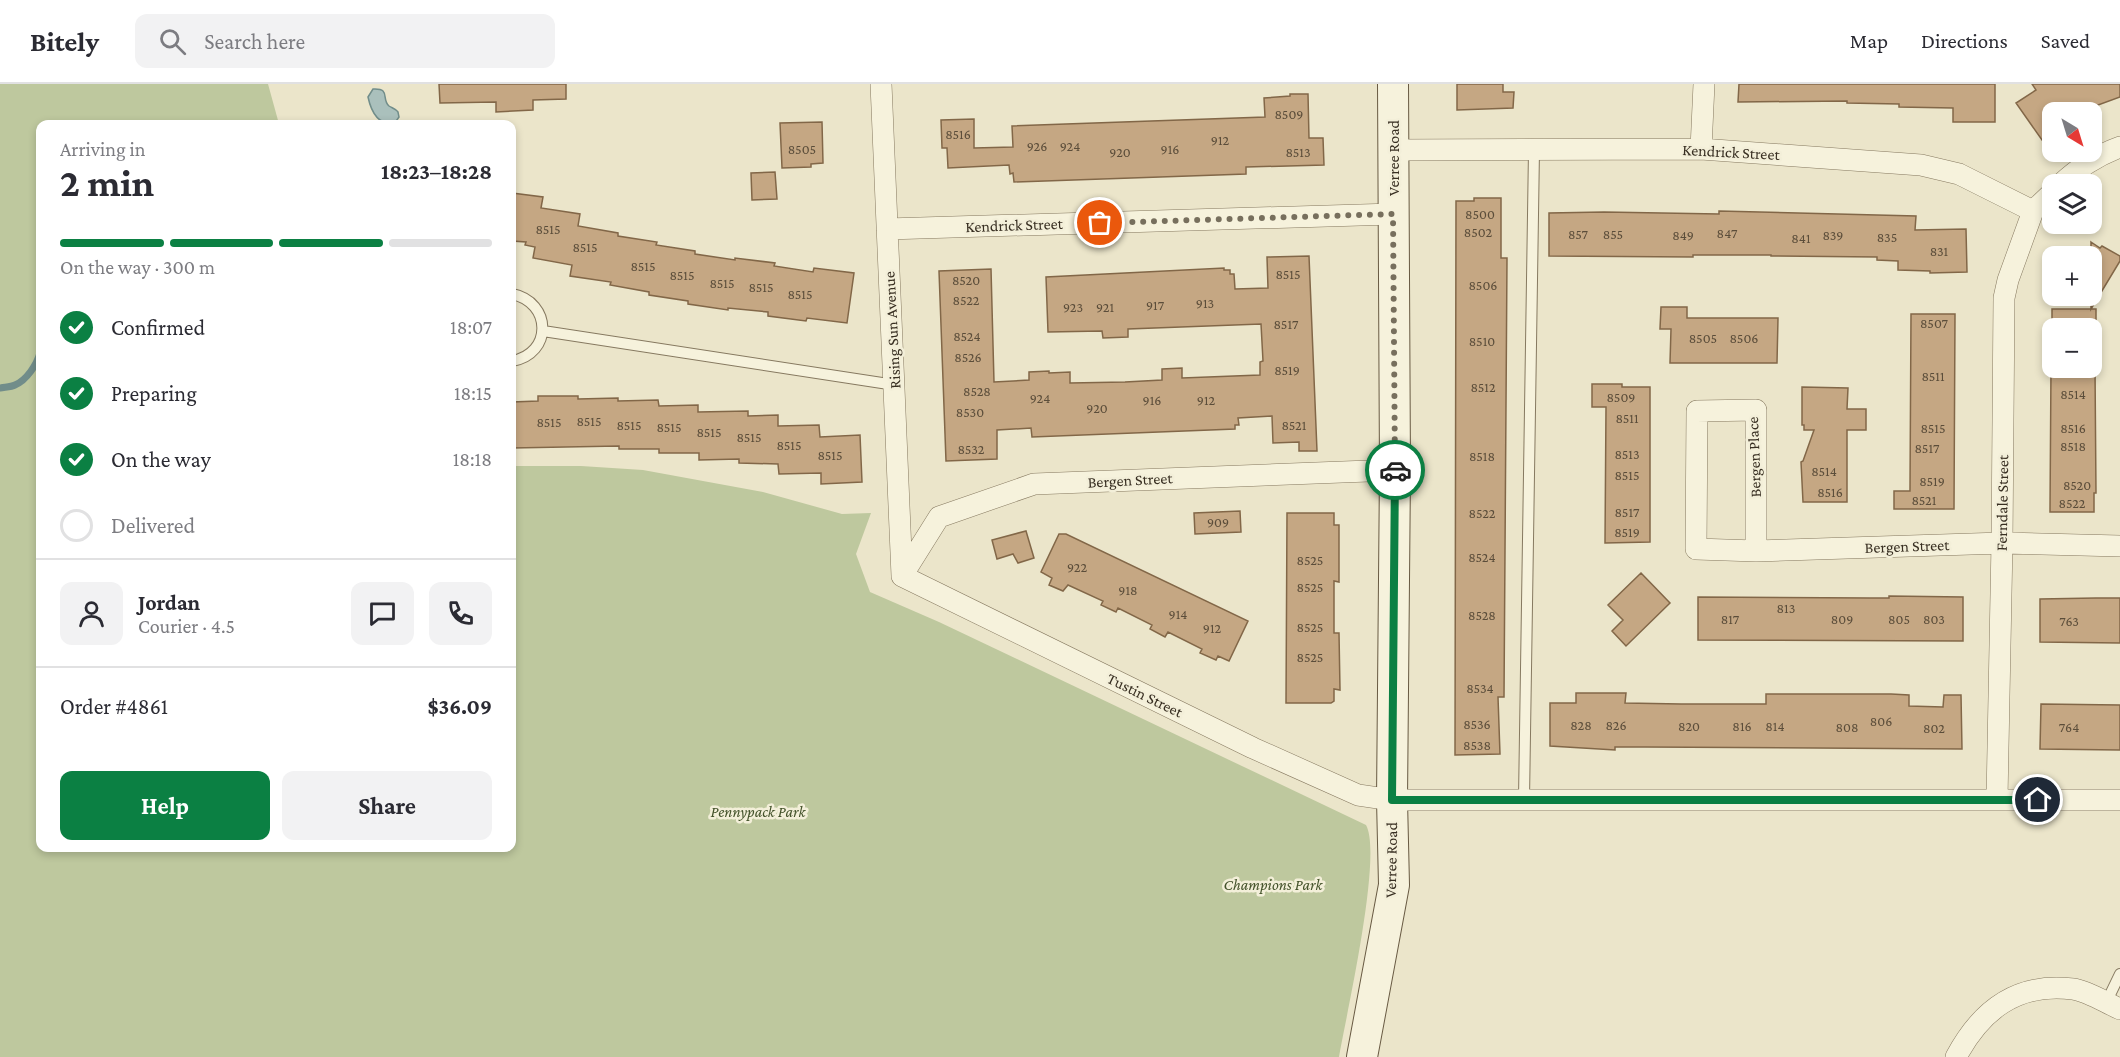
<!DOCTYPE html>
<meta charset="utf-8">
<style>
:root{--surface:#fff;--page:#f2f2f3;--text:#2b2b33;--muted:#7c7c81;--line:#e1e1e2;--accent:#0b8043}
body{margin:0;font-family:"Crimson Pro",serif;background:var(--page);color:var(--text);height:100vh;display:flex;flex-direction:column;font-size:22px;white-space:nowrap}
*{box-sizing:border-box;margin:0}
p{font-size:20px;color:var(--muted)}
.icon{flex:none;width:33px;height:33px;fill:none;stroke:currentColor;stroke-width:2;stroke-linecap:round;stroke-linejoin:round}
.map{position:relative;flex:1;overflow:hidden}
.details{position:absolute;left:36px;top:36px;width:480px;height:732px;display:flex;flex-direction:column;background:var(--surface);border-radius:12px;box-shadow:0 3px 9px #0003}
.details>*{flex:none}
.needle{width:39px;rotate:142deg}
.controls{position:absolute;left:2042px;top:18px;display:grid;gap:12px}
.controls a{display:grid;place-items:center;width:60px;height:60px;border-radius:12px;background:var(--surface);box-shadow:0 3px 9px #0003;font-size:30px}
.pin{position:absolute;display:grid;place-items:center;width:51px;height:51px;color:#fff;margin:-26px;border:3px solid #fff;border-radius:50%;box-shadow:0 2px 6px #0007}
.courier{position:absolute;display:grid;place-items:center;width:60px;height:60px;margin:-30px;border:4px solid #0b8043;border-radius:50%;background:#fff;color:#222;box-shadow:0 2px 8px #0007}
.summary em{font-style:normal;font-weight:700}
.summary div{display:flex;flex-direction:column-reverse}
.summary{display:flex;align-items:center;justify-content:space-between;height:102px;padding:0 24px}
h1{font-size:39px;font-weight:700;line-height:45px}
.bar{display:grid;grid-template-columns:repeat(4,1fr);gap:9px 6px;align-content:center;height:72px;padding:0 24px}
.bar i{height:8px;border-radius:4px;background:var(--line)}
.bar .current{background:var(--accent)}
.bar p{grid-column:span 4}
.line{display:flex;align-items:center;gap:15px;padding:0 24px;border-top:2px solid var(--line)}
.line div{flex:1}
.round{display:grid;place-items:center;flex:none;width:63px;height:63px;border-radius:12px;background:var(--page)}
ol{padding:0 24px;list-style:none}
li{display:flex;align-items:center;gap:18px;height:66px}
li p{margin-inline-start:auto}
li .icon{padding:6px;border-radius:50%;background:var(--accent);color:#fff;stroke-width:4}
li:last-child{color:var(--muted)}
li i{width:33px;height:33px;border:3px solid var(--line);border-radius:50%}
.button{display:flex;gap:12px;margin-top:auto;padding:12px 24px}
.button a{flex:1;height:69px;border-radius:12px;background:var(--accent);color:#fff;font-size:24px;font-weight:700;line-height:69px;text-align:center}
.button a+a{background:var(--page);color:var(--text)}
header{display:flex;align-items:center;gap:36px;box-sizing:border-box;height:84px;padding:0 30px;background:var(--surface);border-bottom:2px solid var(--line)}
header strong{font-size:28px}
nav{display:flex;gap:33px;margin-inline-start:auto;font-size:21px}
.search{width:420px;height:54px;background:var(--page);display:flex;align-items:center;gap:15px;box-sizing:border-box;padding:0 21px;border-radius:12px;color:var(--muted);font-size:22px}
.map>svg:first-child{display:block}
</style>
<header>
<strong>Bitely</strong>
<div class="search"><svg class="icon" aria-label="search" viewBox="0 0 24 24"><circle cx="10" cy="10" r="6"/><path d="M15 15l6 6"/></svg>Search here</div>
<nav><a>Map</a><a>Directions</a><a>Saved</a></nav>
</header>
<div class="map">
<svg width="2120" height="973" viewBox="0 0 2120 973">
<rect width="100%" height="100%" fill="#ebe5ca"/>
<path fill="#bec89e" d="M0,0H268L279,40H40V764H512V382H581L643,386L763,408L842,430L871,429L856,470L870,508L939,538L1366,741C1383,771 1346,932 1339,973H0Z"/>
<path fill="#aac0bc" stroke="#718d8a" stroke-width="1.5" d="M373,5C391,4 381,15 389,22C392,24 396,25 398,28L399,33L394,40C378,41 371,27 368,13Z"/>
<g fill="none" stroke-linecap="round" stroke-linejoin="round">
<path stroke="#718d8a" stroke-width="7" d="M0,304C5,303 11,303 15,301C27,296 37,280 40,269"/>
</g>
<path fill="#c5a783" stroke="#826748" stroke-width="1.5" d="M439,0H566V15L533,16V26L496,28V18L440,19Z
M1457,0H1503V8H1514L1513,24L1457,26Z
M1739,0H1995V38H1953V24L1899,23V20L1847,19V17L1738,18Z
M2032,0H2120V13L2079,28H2052V49L2042,56L2016,19L2036,6Z
M1290,10H1308L1309,54H1323L1324,81L1246,83V90L1014,98L1013,89L1010,90L1009,81L948,84L947,64H942L941,36L974,35V64L1013,63L1012,42L1265,33L1264,14L1290,12Z
M822,38L823,79L811,80V83L782,84L780,39Z
M775,88L777,115L752,116L751,89Z
M512,109L543,113L541,124L580,130L578,142L618,149V152L657,158L656,161L695,167V170L735,176V174L775,179L774,182L813,188L814,184L854,189L847,239L807,234L806,237L768,232V228L728,224V226L688,220V217L649,211V208L610,201L611,198L570,192L572,181L533,174L535,163L525,161L526,158L512,157Z
M1474,114H1501V174H1507L1504,613H1498L1500,670L1455,671L1456,117H1474Z
M1719,127L1916,132L1915,146L1966,145L1967,188L1930,189V187L1898,186V177L1877,176V173L1771,172V171H1693V173L1549,172V129L1604,128L1719,130Z
M2091,158L2100,164L2102,162L2120,172V177L2091,225Z
M1309,172L1317,367H1299V358L1273,359L1272,332L1238,334L1239,341H1235V345L1032,353L1031,344L997,346V375L946,377L939,187L991,185L994,298L1029,296V288L1049,287V289L1070,288V299L1125,298L1162,296V285L1182,284V294L1260,291V278L1263,277L1261,240L1128,245V253L1103,254L1102,247L1048,248L1046,193L1224,184V186H1230V190H1234L1235,205L1268,204L1267,173Z
M1661,223H1687V234H1778L1777,279H1670L1671,245H1660Z
M2052,225H2096V244H2052Z
M1911,230H1955L1954,425H1894V407H1910Z
M2051,284H2095L2096,409H2094V428H2050Z
M1592,300H1622V303H1650V458L1605,459L1606,323H1592Z
M1802,303L1848,304L1847,325H1866V346H1847V418H1803L1801,378L1803,377L1814,346H1804V341H1802Z
M538,312H578V315L618,314V317L658,316L659,322L698,321V328L748,327V332L778,331V342L819,341L820,353L860,351L862,398L821,400V389L779,390L778,380L739,379V375L699,376V369H659V365H619V362L512,364V318L538,317Z
M1240,427L1241,448L1195,450L1194,429Z
M1287,429H1334V441H1339V498L1334,497V549H1339L1340,606L1334,605V617L1331,619H1286Z
M1026,447L1034,474L1018,479L1013,470L997,475L992,456Z
M1059,450H1066L1248,537L1229,577L1218,572L1216,576L1200,569L1202,565L1168,548L1165,553L1150,545L1152,541L1118,524L1116,528L1101,521L1103,517L1068,501L1063,507L1049,501L1052,494L1041,488Z
M1641,489L1670,519L1626,562L1612,547L1623,536L1608,521Z
M1889,512L1963,513V557L1698,556V513L1870,514H1889Z
M2096,514H2120V559L2040,558V515Z
M1576,609H1626L1625,619L1681,620H1766V610H1891L1909,611V622L1943,623L1944,611H1961L1962,665L1645,663H1615V666L1550,662V619H1576Z
M2041,620L2120,621V666L2040,665Z"/>
<g fill="none" stroke-linecap="round" stroke-linejoin="round">
<defs>
<path id="lane" d="M512,210C552,218 553,270 512,277
M543,247L895,301
M1524,715L1534,66
M2106,919L2120,890"/>
<path id="street" d="M881,0L902,492
M1701,65L1704,0
M1393,66L1701,65L1921,81L1959,90L2033,127L2052,109
M2061,100C2078,84 2098,71 2120,63
M887,145L1393,130
M1756,467V326L1697,327L1696,465L1756,467L2002,459L2120,462
M902,492L1253,664L1358,711L1392,716H2120
M902,492L939,433L1034,400L1395,386
M1997,715L2002,459L2004,214L2008,196L2033,127
M1956,973C1981,926 2017,898 2073,905C2088,907 2106,919 2120,925"/>
<path id="secondary" d="M1362,973L1394,801L1392,716L1395,386L1393,0"/>
</defs>
<use href="#lane" stroke="#867960" stroke-width="12"/>
<use href="#street" stroke="#867960" stroke-width="22"/>
<use href="#secondary" stroke="#685a43" stroke-width="32"/>
<use href="#lane" stroke="#f6f2dc" stroke-width="10"/>
<use href="#street" stroke="#f6f2dc" stroke-width="21"/>
<use href="#secondary" stroke="#f6f2dc" stroke-width="30"/>
</g>
<g fill="none" stroke-linecap="round" stroke-linejoin="round">
<path stroke="#776f5d" stroke-width="6" stroke-dasharray="0 10.8" d="M1100,139L1393,130L1395,386"/>
<path stroke="#0b8043" stroke-width="8" d="M1395,386L1392,716H2038"/>
</g>
<g text-anchor="middle" dominant-baseline="central" stroke-width="5" stroke-linejoin="round" paint-order="stroke">
<g font-size="14" fill="#5b4d3a">
<text x="1289" y="30">8509</text>
<text x="958" y="50">8516</text>
<text x="1220" y="56">912</text>
<text x="1037" y="62">926</text>
<text x="1070" y="62">924</text>
<text x="802" y="65">8505</text>
<text x="1170" y="65">916</text>
<text x="1120" y="68">920</text>
<text x="1298" y="68">8513</text>
<text x="1480" y="130">8500</text>
<text x="548" y="145">8515</text>
<text x="1478" y="148">8502</text>
<text x="1727" y="149">847</text>
<text x="1578" y="150">857</text>
<text x="1613" y="150">855</text>
<text x="1683" y="151">849</text>
<text x="1833" y="151">839</text>
<text x="1887" y="153">835</text>
<text x="1801" y="154">841</text>
<text x="585" y="163">8515</text>
<text x="1939" y="167">831</text>
<text x="643" y="182">8515</text>
<text x="1288" y="190">8515</text>
<text x="682" y="191">8515</text>
<text x="966" y="196">8520</text>
<text x="722" y="199">8515</text>
<text x="1483" y="201">8506</text>
<text x="761" y="203">8515</text>
<text x="800" y="210">8515</text>
<text x="966" y="216">8522</text>
<text x="1205" y="219">913</text>
<text x="1155" y="221">917</text>
<text x="1073" y="223">923</text>
<text x="1105" y="223">921</text>
<text x="1934" y="239">8507</text>
<text x="1286" y="240">8517</text>
<text x="967" y="252">8524</text>
<text x="1703" y="254">8505</text>
<text x="1744" y="254">8506</text>
<text x="1482" y="257">8510</text>
<text x="968" y="273">8526</text>
<text x="1287" y="286">8519</text>
<text x="1933" y="292">8511</text>
<text x="1483" y="303">8512</text>
<text x="977" y="307">8528</text>
<text x="2073" y="310">8514</text>
<text x="1621" y="313">8509</text>
<text x="1040" y="314">924</text>
<text x="1152" y="316">916</text>
<text x="1206" y="316">912</text>
<text x="1097" y="324">920</text>
<text x="970" y="328">8530</text>
<text x="1627" y="334">8511</text>
<text x="589" y="337">8515</text>
<text x="549" y="338">8515</text>
<text x="629" y="341">8515</text>
<text x="1294" y="341">8521</text>
<text x="669" y="343">8515</text>
<text x="1933" y="344">8515</text>
<text x="2073" y="344">8516</text>
<text x="709" y="348">8515</text>
<text x="749" y="353">8515</text>
<text x="789" y="361">8515</text>
<text x="2073" y="362">8518</text>
<text x="1927" y="364">8517</text>
<text x="971" y="365">8532</text>
<text x="1627" y="370">8513</text>
<text x="830" y="371">8515</text>
<text x="1482" y="372">8518</text>
<text x="1824" y="387">8514</text>
<text x="1627" y="391">8515</text>
<text x="1932" y="397">8519</text>
<text x="2077" y="401">8520</text>
<text x="1830" y="408">8516</text>
<text x="1924" y="416">8521</text>
<text x="2072" y="419">8522</text>
<text x="1627" y="428">8517</text>
<text x="1482" y="429">8522</text>
<text x="1218" y="438">909</text>
<text x="1627" y="448">8519</text>
<text x="1482" y="473">8524</text>
<text x="1310" y="476">8525</text>
<text x="1077" y="483">922</text>
<text x="1310" y="503">8525</text>
<text x="1128" y="506">918</text>
<text x="1786" y="524">813</text>
<text x="1178" y="530">914</text>
<text x="1482" y="531">8528</text>
<text x="1730" y="535">817</text>
<text x="1842" y="535">809</text>
<text x="1899" y="535">805</text>
<text x="1934" y="535">803</text>
<text x="2069" y="537">763</text>
<text x="1310" y="543">8525</text>
<text x="1212" y="544">912</text>
<text x="1310" y="573">8525</text>
<text x="1480" y="604">8534</text>
<text x="1881" y="637">806</text>
<text x="1477" y="640">8536</text>
<text x="1581" y="641">828</text>
<text x="1616" y="641">826</text>
<text x="1689" y="642">820</text>
<text x="1742" y="642">816</text>
<text x="1775" y="642">814</text>
<text x="1847" y="643">808</text>
<text x="2069" y="643">764</text>
<text x="1934" y="644">802</text>
<text x="1477" y="661">8538</text>
</g>
<g font-size="16" fill="#382f22" stroke="#f3efd9">
<text transform="translate(1731 68) rotate(3)">Kendrick Street</text>
<text transform="translate(1393 74) rotate(-90)">Verree Road</text>
<text transform="translate(1014 141) rotate(-2)">Kendrick Street</text>
<text transform="translate(892 246) rotate(-93)">Rising Sun Avenue</text>
<text transform="translate(1754 373) rotate(-92)">Bergen Place</text>
<text transform="translate(1130 396) rotate(-3)">Bergen Street</text>
<text transform="translate(2002 419) rotate(-89)">Ferndale Street</text>
<text transform="translate(1907 462) rotate(-2)">Bergen Street</text>
<text transform="translate(1145 611) rotate(26)">Tustin Street</text>
<text transform="translate(1391 776) rotate(-89)">Verree Road</text>
</g>
<g font-size="16" font-style="italic" fill="#43522a" stroke="#f3efd9">
<text x="758" y="727">Pennypack Park</text>
<text x="1273" y="800">Champions Park</text>
</g>
</g>
</svg>
<div class="controls">
<a><svg class="needle" viewBox="-14 -14 28 28"><path d="M0-13l5 13h-10z" fill="#e53935"/><path d="M0 13l5-13h-10z" fill="#7c7c81"/></svg></a>
<a><svg class="icon" aria-label="layers" viewBox="0 0 24 24"><path d="M12 4l9 5-9 5-9-5zM3 14l9 5 9-5"/></svg></a>
<a>+</a>
<a>−</a>
</div>
<div class="pin" style="left:1100px;top:139px;background:#ea580c"><svg class="icon" aria-label="bag" viewBox="0 0 24 24"><path d="M5 8h14l-1 12H6zM9 8a3 3 0 0 1 6 0"/></svg></div>
<div class="pin" style="left:2038px;top:716px;background:#1f2937"><svg class="icon" aria-label="home" viewBox="0 0 24 24"><path d="M3 11l9-7 9 7M6 9v11h12V9"/></svg></div>
<div class="courier" style="left:1395px;top:386px"><svg class="icon" aria-label="car" viewBox="0 0 24 24"><path d="M5 17H2v-5l4-1 3-4h7l3 4 3 1v5h-3M9 17h6M6 11h13"/><circle cx="7" cy="17" r="2"/><circle cx="17" cy="17" r="2"/></svg></div>
<section class="details">
<div class="summary"><div><h1>2 min</h1><p>Arriving in</p></div><em>18:23–18:28</em></div>
<div class="bar"><i class="current"></i><i class="current"></i><i class="current"></i><i></i><p>On the way · 300 m</p></div>
<ol>
<li><svg class="icon" aria-label="check" viewBox="0 0 24 24"><path d="M5 12l5 5 9-10"/></svg>Confirmed<p>18:07</p></li>
<li><svg class="icon" aria-label="check" viewBox="0 0 24 24"><path d="M5 12l5 5 9-10"/></svg>Preparing<p>18:15</p></li>
<li><svg class="icon" aria-label="check" viewBox="0 0 24 24"><path d="M5 12l5 5 9-10"/></svg>On the way<p>18:18</p></li>
<li><i></i>Delivered</li>
</ol>
<div class="line" style="height:108px"><a class="round"><svg class="icon" aria-label="person" viewBox="0 0 24 24"><circle cx="12" cy="8" r="4"/><path d="M4 21q1-7 8-7t8 7"/></svg></a><div><b>Jordan</b><p>Courier · 4.5</p></div><a class="round"><svg class="icon" aria-label="chat" viewBox="0 0 24 24"><path d="M4 5h16v11H9l-5 4z"/></svg></a><a class="round"><svg class="icon" aria-label="phone" viewBox="0 0 24 24"><path d="M5 4h4l2 5-3 2q2 4 5 5l2-3 5 2v4C11 20 4 13 5 4z"/></svg></a></div>
<div class="line" style="height:78px"><div>Order #4861</div><b>$36.09</b></div>
<div class="button"><a>Help</a><a>Share</a></div>
</section>
</div>
